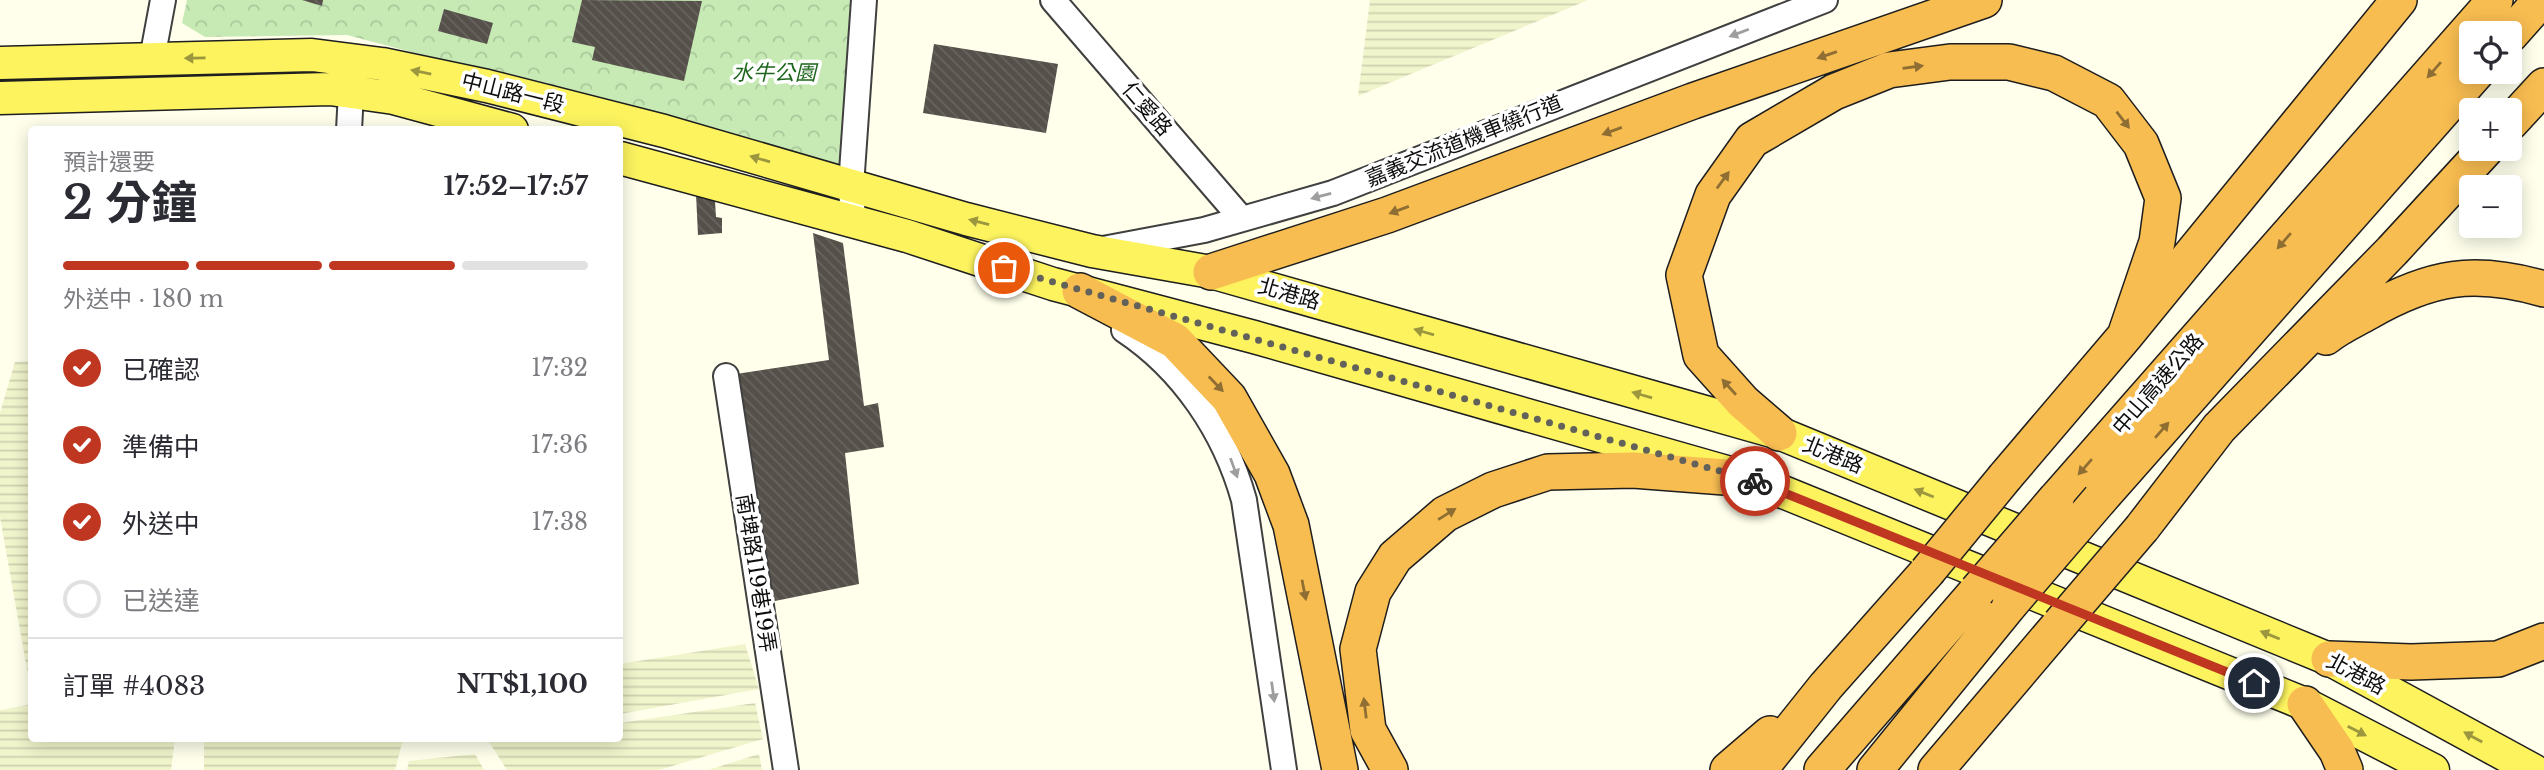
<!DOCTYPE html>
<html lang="zh-TW">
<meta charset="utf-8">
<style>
:root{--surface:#fff;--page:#f7f7f7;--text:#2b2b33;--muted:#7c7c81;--line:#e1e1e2;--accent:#c03721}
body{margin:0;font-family:"Libre Baskerville","Noto Sans TC",serif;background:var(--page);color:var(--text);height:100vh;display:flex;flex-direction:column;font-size:26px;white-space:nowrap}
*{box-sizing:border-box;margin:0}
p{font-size:23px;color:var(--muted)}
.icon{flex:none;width:38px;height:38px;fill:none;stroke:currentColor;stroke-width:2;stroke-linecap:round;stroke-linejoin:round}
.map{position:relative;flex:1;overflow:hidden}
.side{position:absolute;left:28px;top:126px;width:595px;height:616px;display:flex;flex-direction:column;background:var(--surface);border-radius:7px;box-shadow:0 4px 18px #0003}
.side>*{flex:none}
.controls{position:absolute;left:2459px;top:21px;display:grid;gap:14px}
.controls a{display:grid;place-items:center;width:63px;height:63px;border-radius:7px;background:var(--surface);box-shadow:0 4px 18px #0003;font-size:35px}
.pin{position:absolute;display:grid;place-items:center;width:60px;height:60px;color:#fff;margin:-30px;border:4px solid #fff;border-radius:50%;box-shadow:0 2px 7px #0007}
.courier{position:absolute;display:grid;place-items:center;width:70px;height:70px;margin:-35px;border:5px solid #c03721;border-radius:50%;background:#fff;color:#222;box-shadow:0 2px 9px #0007}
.head em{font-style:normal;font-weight:700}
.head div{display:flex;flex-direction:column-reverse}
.head{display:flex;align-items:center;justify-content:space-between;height:119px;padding:0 35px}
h1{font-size:46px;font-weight:700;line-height:52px}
.bar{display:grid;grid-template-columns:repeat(4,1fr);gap:10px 7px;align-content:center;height:84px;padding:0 35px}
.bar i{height:9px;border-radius:5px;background:var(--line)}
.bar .selected{background:var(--accent)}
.bar p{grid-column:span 4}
.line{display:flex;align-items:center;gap:18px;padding:0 35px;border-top:2px solid var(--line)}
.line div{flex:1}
ol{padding:0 35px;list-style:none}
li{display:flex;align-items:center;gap:21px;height:77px}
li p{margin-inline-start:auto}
li .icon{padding:7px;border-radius:50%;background:var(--accent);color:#fff;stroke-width:4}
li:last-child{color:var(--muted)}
li i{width:38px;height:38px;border:4px solid var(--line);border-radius:50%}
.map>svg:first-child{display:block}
</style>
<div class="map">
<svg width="2544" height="770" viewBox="0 0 2544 770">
<defs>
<pattern id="farmland-rules" width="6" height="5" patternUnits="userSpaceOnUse" patternTransform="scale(1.75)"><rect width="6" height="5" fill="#f1f5cc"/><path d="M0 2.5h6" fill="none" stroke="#cdd1ae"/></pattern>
<pattern id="park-crowns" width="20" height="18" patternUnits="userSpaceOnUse" patternTransform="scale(1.75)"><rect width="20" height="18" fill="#c7eab5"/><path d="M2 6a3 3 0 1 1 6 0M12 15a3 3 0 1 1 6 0" fill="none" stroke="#aac89a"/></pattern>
<pattern id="building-back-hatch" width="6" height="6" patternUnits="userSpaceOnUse" patternTransform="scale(1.75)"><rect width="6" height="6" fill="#555049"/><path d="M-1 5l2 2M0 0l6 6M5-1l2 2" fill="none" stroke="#68645f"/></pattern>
</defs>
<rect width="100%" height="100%" fill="#ffffec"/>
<path fill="url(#farmland-rules)" d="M1370,0H1588L1358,96Z
M31,361H32L31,692L0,517V413L15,362Z
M745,644L759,689L620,714V664Z
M755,703L763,739L659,770H507L489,742L510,738H620V723Z
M31,704L32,738L175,739L171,770H0V710Z
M403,739L395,770H204V739Z
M475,754L484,770H407L409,761Z
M759,754L762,770H708Z"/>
<path fill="url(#park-crowns)" d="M187,0H853L840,165L347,35L205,37L182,23Z"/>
<path fill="url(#building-back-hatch)" d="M302,0H323L322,6Z
M582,0L702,1L684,81L592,60L595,47L572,42Z
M444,9L493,23L487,44L438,31Z
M934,44L1058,64L1046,133L923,113Z
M696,194L715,201L716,217L722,218V233L698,235Z
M813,233L843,243L864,406L878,403L884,447L845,453L859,584L770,602L736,374L829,360Z"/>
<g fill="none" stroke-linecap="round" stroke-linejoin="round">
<defs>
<path id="minor" d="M1053,0L1241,218
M152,59L163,0
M349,130L351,92
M853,221L851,186L864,0
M1103,249L1204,230L1333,193L1825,0
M1124,330C1183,369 1225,432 1244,500L1284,770
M726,376L786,770"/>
<path id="major" d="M0,63L312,55L382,64L487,86L664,131L966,219L1092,251L1211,272L1779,433L2329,659L2533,770
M0,98L330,89L394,98L512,130
M620,158L907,236L1053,284L1254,337L1751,479L2305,704L2433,770"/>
<path id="highway" d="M2510,35L2541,0
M2510,123L2544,86
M1211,272L1387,215L1693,101L1984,0
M1080,291L1175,341L1229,398L1272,474L1291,525L1340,770
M2326,337C2338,327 2354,320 2368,312C2431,276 2474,269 2544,289
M1779,433L1743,402L1701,355L1684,275L1713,195L1752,140L1834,92L1889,70L1950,62H2009L2054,73L2108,101L2141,144L2163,198L2157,242L2125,336
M2005,477L2125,336L2399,0
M2056,499L2495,0
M2100,499L2477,72
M2142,528L2219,428L2392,251L2486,149
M2329,659L2411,662L2498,659L2544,641
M2305,704L2337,751L2345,770
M1390,770L1368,730L1358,649L1373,592L1395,557L1445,514L1493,490L1548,472L1633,470L1751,479
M1728,770L1770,734
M1759,770L1826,686L1927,572
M1822,770L1977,591
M1875,770L2010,604
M1936,770L2060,624"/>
</defs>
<use href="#minor" stroke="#404040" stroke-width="28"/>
<use href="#major" stroke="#1e1e1e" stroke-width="35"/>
<use href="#highway" stroke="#1e1e1e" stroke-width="38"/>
<use href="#minor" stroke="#fff" stroke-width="24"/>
<use href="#major" stroke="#fcf35f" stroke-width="32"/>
<use href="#highway" stroke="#f8bd51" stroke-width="35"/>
<defs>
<path id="highway-bridge" d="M1927,572L2005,477
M1977,591L2056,499
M2010,604L2100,499
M2060,624L2142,528"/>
</defs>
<use href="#highway-bridge" stroke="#1e1e1e" stroke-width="38" stroke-linecap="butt"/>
<use href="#highway-bridge" stroke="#f8bd51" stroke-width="35"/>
</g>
<defs><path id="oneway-solid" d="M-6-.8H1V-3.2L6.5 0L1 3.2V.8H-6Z" transform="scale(1.75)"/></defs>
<g fill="#9e9e9e">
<use href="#oneway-solid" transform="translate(1739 33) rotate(159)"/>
<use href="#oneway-solid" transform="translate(1321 196) rotate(165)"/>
<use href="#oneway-solid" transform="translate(1234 468) rotate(70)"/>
<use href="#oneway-solid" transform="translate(1273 692) rotate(82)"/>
</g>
<g fill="#8e6e32">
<use href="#oneway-solid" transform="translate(1827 55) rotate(161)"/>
<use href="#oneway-solid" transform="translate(1913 67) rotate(-8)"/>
<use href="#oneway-solid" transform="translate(2434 70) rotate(131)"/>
<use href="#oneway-solid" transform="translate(2123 120) rotate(52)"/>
<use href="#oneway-solid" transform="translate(1612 131) rotate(160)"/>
<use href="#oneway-solid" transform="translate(1723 180) rotate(-54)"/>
<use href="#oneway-solid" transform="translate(1399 210) rotate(160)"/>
<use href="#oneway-solid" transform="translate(2284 241) rotate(131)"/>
<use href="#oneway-solid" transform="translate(1216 384) rotate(46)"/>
<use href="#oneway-solid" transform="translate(1729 387) rotate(-132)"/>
<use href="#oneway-solid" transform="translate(2162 430) rotate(-49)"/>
<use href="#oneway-solid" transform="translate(2085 467) rotate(131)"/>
<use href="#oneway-solid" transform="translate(1447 514) rotate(-32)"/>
<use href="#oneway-solid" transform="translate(1304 590) rotate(79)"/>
<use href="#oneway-solid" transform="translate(1365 708) rotate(-97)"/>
</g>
<g fill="#9c973e">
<use href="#oneway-solid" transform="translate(195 58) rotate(179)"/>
<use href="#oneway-solid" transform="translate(421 72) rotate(-168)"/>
<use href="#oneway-solid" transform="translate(760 159) rotate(-164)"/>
<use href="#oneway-solid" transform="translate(979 222) rotate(-166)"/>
<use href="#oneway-solid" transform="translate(1424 332) rotate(-164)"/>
<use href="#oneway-solid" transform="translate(1642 395) rotate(-164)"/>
<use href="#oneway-solid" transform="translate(1924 493) rotate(-158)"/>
<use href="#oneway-solid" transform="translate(2270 635) rotate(-158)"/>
<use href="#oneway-solid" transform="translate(2357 731) rotate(27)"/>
<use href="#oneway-solid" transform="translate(2473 737) rotate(-151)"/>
</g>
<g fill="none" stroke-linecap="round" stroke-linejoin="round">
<path stroke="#62625b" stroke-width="7" stroke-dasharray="0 12.6" d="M1004,268L1755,481"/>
<path stroke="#c03721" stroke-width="9" d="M1755,481L2254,683"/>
</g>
<g text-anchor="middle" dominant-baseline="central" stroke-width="7" stroke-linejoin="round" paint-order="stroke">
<g font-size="21" font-style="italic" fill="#1d661b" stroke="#fff">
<text x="774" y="73">水牛公園</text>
</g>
<g font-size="21" fill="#0d0d0d" stroke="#fff">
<text transform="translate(513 93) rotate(14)">中山路一段</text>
<text transform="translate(1147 109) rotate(49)">仁愛路</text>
<text transform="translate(1464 141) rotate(-22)">嘉義交流道機車繞行道</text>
<text transform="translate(1289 294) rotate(16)">北港路</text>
<text transform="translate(2158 384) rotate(-49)">中山高速公路</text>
<text transform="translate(1833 455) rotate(22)">北港路</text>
<text transform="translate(756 573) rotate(81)">南埤路119巷19弄</text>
<text transform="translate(2356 674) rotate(28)">北港路</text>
</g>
</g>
</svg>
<div class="controls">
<a><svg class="icon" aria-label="locate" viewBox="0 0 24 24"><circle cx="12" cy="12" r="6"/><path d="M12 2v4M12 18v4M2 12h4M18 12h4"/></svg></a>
<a>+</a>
<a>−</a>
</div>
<div class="pin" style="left:1004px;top:268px;background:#ea580c"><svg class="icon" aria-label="bag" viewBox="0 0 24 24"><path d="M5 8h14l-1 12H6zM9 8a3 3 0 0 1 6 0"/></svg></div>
<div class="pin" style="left:2254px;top:683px;background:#1f2937"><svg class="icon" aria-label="home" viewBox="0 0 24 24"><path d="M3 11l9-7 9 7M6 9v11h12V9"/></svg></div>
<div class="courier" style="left:1755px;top:481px"><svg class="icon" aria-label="bike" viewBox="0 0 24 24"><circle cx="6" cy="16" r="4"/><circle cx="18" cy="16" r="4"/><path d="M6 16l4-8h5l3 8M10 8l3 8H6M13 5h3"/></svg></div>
<section class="side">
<div class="head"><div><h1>2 分鐘</h1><p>預計還要</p></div><em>17:52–17:57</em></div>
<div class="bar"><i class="selected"></i><i class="selected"></i><i class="selected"></i><i></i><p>外送中 · 180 m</p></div>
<ol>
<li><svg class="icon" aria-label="check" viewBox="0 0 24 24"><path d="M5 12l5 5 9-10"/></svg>已確認<p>17:32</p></li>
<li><svg class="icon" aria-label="check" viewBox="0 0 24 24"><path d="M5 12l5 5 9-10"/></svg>準備中<p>17:36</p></li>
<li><svg class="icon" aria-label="check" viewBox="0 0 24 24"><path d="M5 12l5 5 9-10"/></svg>外送中<p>17:38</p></li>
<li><i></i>已送達</li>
</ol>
<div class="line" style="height:91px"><div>訂單 #4083</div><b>NT$1,100</b></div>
</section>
</div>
